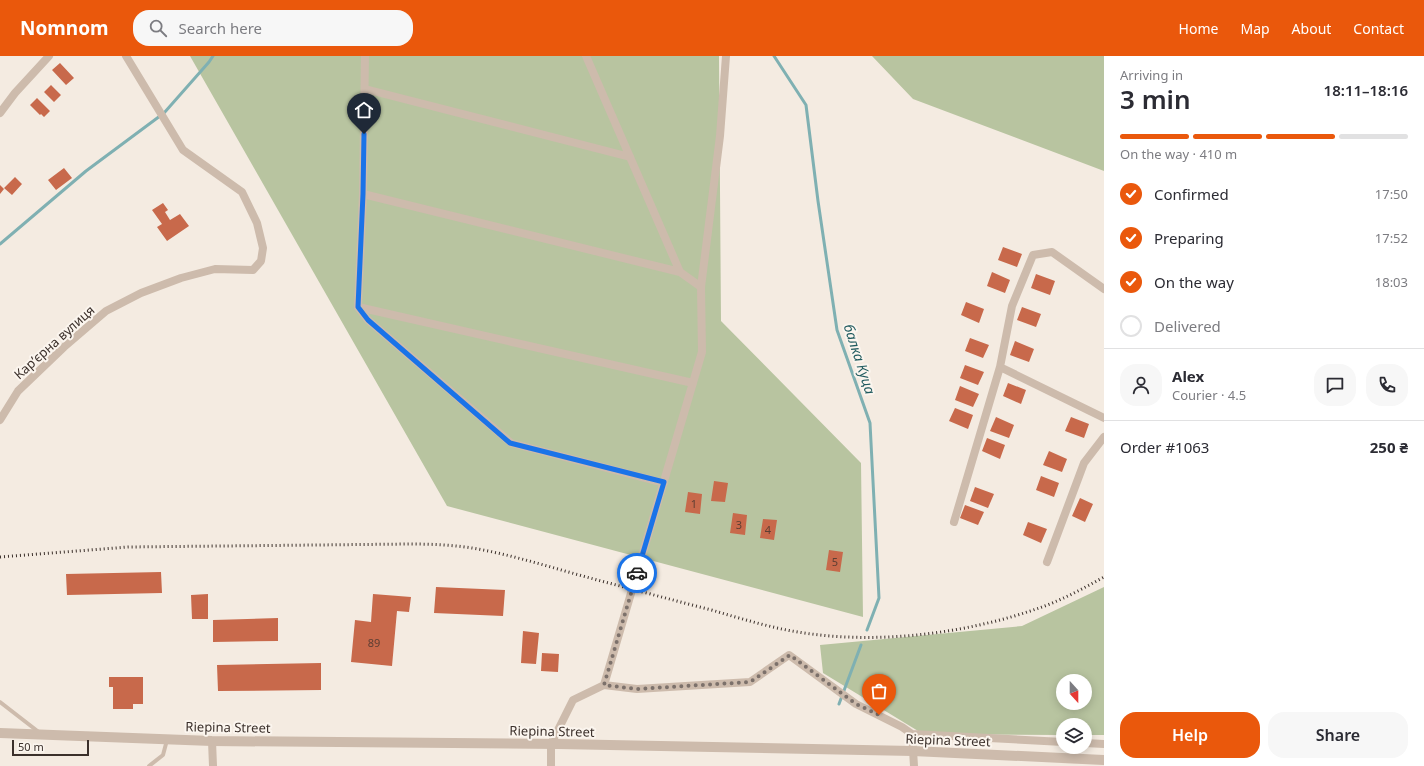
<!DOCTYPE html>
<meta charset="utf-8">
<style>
:root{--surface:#fff;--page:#f7f7f7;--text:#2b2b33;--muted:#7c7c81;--line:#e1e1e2;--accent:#ea580c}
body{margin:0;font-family:"Noto Sans",sans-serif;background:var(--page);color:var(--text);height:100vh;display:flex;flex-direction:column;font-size:15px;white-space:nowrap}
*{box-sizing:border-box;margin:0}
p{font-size:13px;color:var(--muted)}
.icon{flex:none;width:22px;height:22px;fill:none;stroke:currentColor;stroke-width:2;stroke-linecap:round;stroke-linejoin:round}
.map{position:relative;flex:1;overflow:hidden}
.panel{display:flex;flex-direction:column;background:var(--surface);width:320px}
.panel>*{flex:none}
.needle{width:26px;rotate:159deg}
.tools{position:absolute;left:1056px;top:618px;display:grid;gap:8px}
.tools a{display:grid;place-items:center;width:36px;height:36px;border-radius:50%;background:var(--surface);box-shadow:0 2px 10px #0003;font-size:20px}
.scale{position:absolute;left:12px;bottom:10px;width:77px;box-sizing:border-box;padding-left:4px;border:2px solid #3b302b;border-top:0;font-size:11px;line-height:14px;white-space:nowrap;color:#3b302b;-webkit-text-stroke:3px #fbf5ee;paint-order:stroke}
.pin{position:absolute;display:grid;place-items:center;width:34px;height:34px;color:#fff;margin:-41px -17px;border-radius:50% 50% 50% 0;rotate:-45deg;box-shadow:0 0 4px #0007}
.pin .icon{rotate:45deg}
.courier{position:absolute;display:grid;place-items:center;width:40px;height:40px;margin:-20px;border:3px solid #1a73e8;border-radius:50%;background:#fff;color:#222;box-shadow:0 1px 5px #0007}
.overview em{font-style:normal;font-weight:600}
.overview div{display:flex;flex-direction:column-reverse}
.overview{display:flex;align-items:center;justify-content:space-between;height:68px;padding:0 16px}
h1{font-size:26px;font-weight:600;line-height:30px}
.bar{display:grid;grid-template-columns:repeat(4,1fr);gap:6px 4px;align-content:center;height:48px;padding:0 16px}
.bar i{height:5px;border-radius:3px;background:var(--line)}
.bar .current{background:var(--accent)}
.bar p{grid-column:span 4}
.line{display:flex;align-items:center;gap:10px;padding:0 16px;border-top:1px solid var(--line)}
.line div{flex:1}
.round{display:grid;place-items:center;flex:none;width:42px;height:42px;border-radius:16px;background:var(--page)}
ol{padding:0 16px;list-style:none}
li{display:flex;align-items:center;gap:12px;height:44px}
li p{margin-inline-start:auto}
li .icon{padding:4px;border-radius:50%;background:var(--accent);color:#fff;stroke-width:4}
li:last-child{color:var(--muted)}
li i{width:22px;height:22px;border:2px solid var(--line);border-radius:50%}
.action{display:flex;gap:8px;margin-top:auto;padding:8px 16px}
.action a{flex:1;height:46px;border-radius:16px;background:var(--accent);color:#fff;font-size:16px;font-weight:600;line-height:46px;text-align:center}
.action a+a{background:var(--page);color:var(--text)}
header{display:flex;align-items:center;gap:24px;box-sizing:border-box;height:56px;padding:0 20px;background:var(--accent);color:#fff}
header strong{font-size:19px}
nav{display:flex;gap:22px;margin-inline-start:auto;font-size:14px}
.search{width:280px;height:36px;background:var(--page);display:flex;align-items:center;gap:10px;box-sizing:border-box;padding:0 14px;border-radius:16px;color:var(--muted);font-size:15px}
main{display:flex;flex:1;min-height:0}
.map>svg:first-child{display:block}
</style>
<header>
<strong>Nomnom</strong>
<div class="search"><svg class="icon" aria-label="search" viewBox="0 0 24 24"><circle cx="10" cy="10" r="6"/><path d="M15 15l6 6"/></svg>Search here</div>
<nav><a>Home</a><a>Map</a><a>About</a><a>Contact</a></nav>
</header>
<main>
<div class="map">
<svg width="1104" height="710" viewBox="0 0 1104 710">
<rect width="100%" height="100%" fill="#f4ebe1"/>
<path fill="#b8c4a0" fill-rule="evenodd" d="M190,0H719L721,265L861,407L863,561L447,450Z
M872,0H1104V115L913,43Z
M1104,531V679H1085V669H1063V679L923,678L823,617L820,589L1022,570ZM1063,625H1085V647H1063Z"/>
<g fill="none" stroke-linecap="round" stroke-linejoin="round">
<path stroke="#7fb0b2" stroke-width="3" d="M774,0L806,49L818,145L837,274L870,367L879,542L867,574
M0,188L86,115L164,57L209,6L213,0
M839,648L861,589"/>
</g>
<path fill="#c8694b" d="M60,7L74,22L66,29L52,14Z
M51,29L61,39L54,46L44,36Z
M37,42L50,55L44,61L41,58L40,59L30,49Z
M64,112L72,122L56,134L48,124Z
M15,121L22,128L12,139L4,132Z
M0,129L4,133L0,138Z
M163,147L168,154L165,156L170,164L180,158L189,170L167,185L157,171L162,168L152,154Z
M1003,191L1022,198L1017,211L998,204Z
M992,216L1010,224L1005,237L987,230Z
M1036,218L1055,225L1050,239L1031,232Z
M966,246L984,253L979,267L961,259Z
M1022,251L1041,258L1036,271L1017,264Z
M970,282L989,289L983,302L965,295Z
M1015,285L1034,293L1029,306L1010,299Z
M965,309L984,316L978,329L960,322Z
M1008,327L1026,334L1021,348L1003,340Z
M960,330L979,338L973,351L955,344Z
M955,352L973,359L968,373L949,365Z
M996,361L1014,369L1009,382L990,375Z
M1071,361L1089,368L1084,382L1065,375Z
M987,382L1005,389L1000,403L982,395Z
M1049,395L1067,403L1062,416L1043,409Z
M1041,420L1059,427L1054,441L1036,434Z
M714,425L728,427L725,446L711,445Z
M975,431L994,438L988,452L970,445Z
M688,436L702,438L700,458L685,456Z
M1080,442L1093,448L1085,466L1072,460Z
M965,449L984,456L978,469L960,462Z
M733,457L747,459L745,479L730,477Z
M763,463L777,464L774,484L760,482Z
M1028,466L1047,473L1041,487L1023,479Z
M829,494L843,496L840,516L826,514Z
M161,516L162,537L67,539L66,518Z
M436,531L505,534L503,560L434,557Z
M208,538V563H192L191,539Z
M373,538L411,541L409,556L397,555L392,610L351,606L355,564L371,566Z
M278,562V585L213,586V564Z
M523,575L539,577L536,608L521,607Z
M542,597L559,598L558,616L541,615Z
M321,607V634L218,635L217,609Z
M109,621H143V648H133V653H113V631H109Z"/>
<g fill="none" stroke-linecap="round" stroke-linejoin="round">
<path stroke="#cdbbac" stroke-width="4" d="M0,646L40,677
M149,710L163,699L167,684"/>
<path stroke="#cdbbac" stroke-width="8" d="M365,0L363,138L680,216L701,231
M586,0L680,216
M365,33L630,101
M0,57L15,37L49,0
M363,138L358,251L368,264L511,387L664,427
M1104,233L1052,196L1033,199L1012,250L1000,311L1104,362
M358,251L693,327
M0,364L18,335L64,291L106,255L141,237L181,222L215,213L253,214L261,205L263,192L257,167L242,136L183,94L126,0
M954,466L1000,311
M1047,506L1084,407L1104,381
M604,629L702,296L701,231L720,80L726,0
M912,678L914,710
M212,685L213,710
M1085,687L1104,688
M551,710V688L573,644L604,629L637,633L750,626L789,599L856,648L902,671L912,678L1063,686"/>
<path stroke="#cdbbac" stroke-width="10" d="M0,677L212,685L558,688L913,695L1104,704"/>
<path stroke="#3b302b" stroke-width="3" stroke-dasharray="1 3" stroke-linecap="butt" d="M0,501L128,491L410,488C433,488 456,489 478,493C516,500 553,512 590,522C631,533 673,544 715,555C735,561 756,567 777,572C862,591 961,580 1042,551C1064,543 1084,532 1104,521"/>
</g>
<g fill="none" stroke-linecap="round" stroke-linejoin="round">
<path stroke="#7c716b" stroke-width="4" stroke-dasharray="0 7.2" d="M637,517L604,629L637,633L750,626L790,599L856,648L879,659"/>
<path stroke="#1a73e8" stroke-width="5" d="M364,78L363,138L358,251L368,264L510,387L664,426L637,517"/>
</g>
<g text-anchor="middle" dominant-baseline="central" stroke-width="4" stroke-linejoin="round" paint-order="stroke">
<g font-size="11" fill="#5e3e33">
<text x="694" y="447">1</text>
<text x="739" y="468">3</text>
<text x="768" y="473">4</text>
<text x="835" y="505">5</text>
<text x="374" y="586">89</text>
</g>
<g font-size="13" fill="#3b302b" stroke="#fbf5ee">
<text transform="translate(54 286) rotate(-42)">Карʼєрна вулиця</text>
<text transform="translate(228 671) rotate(1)">Riepina Street</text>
<text transform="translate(552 675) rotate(1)">Riepina Street</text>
<text transform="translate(948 684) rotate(2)">Riepina Street</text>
</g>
<g font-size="14" font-style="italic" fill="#1f5a5e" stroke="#fbf5ee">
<text transform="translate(860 303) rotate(72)">балка Куца</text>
</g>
</g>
</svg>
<div class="tools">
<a><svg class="needle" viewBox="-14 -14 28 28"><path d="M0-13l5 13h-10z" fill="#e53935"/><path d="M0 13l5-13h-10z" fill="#7c7c81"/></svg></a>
<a><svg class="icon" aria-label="layers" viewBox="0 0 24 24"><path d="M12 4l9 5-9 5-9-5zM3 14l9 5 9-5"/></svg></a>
</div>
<div class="scale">50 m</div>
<div class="pin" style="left:879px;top:659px;background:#ea580c"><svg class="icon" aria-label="bag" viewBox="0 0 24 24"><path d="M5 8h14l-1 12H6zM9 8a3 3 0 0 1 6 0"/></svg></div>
<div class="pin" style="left:364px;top:78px;background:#1f2937"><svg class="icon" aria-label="home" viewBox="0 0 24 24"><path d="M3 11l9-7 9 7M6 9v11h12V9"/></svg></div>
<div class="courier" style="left:637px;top:517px"><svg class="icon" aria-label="car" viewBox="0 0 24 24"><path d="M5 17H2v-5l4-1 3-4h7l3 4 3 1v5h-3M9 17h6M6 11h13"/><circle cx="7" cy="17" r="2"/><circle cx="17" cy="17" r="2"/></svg></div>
</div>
<section class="panel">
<div class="overview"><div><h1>3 min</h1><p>Arriving in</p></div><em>18:11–18:16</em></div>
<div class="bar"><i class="current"></i><i class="current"></i><i class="current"></i><i></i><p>On the way · 410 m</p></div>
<ol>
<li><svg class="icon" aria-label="check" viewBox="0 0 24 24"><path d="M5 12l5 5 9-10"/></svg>Confirmed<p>17:50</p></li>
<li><svg class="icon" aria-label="check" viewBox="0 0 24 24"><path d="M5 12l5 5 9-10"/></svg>Preparing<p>17:52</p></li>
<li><svg class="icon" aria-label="check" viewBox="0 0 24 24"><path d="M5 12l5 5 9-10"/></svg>On the way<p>18:03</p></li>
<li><i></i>Delivered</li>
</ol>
<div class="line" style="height:72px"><a class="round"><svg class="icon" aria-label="person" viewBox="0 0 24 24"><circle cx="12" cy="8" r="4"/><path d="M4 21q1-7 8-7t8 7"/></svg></a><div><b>Alex</b><p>Courier · 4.5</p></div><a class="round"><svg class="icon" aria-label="chat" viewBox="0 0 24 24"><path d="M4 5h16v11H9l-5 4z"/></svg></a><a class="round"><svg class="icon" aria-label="phone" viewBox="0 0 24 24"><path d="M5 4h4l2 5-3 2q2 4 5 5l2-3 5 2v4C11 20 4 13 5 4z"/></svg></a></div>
<div class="line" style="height:52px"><div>Order #1063</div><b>250 ₴</b></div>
<div class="action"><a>Help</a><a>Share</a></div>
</section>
</main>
